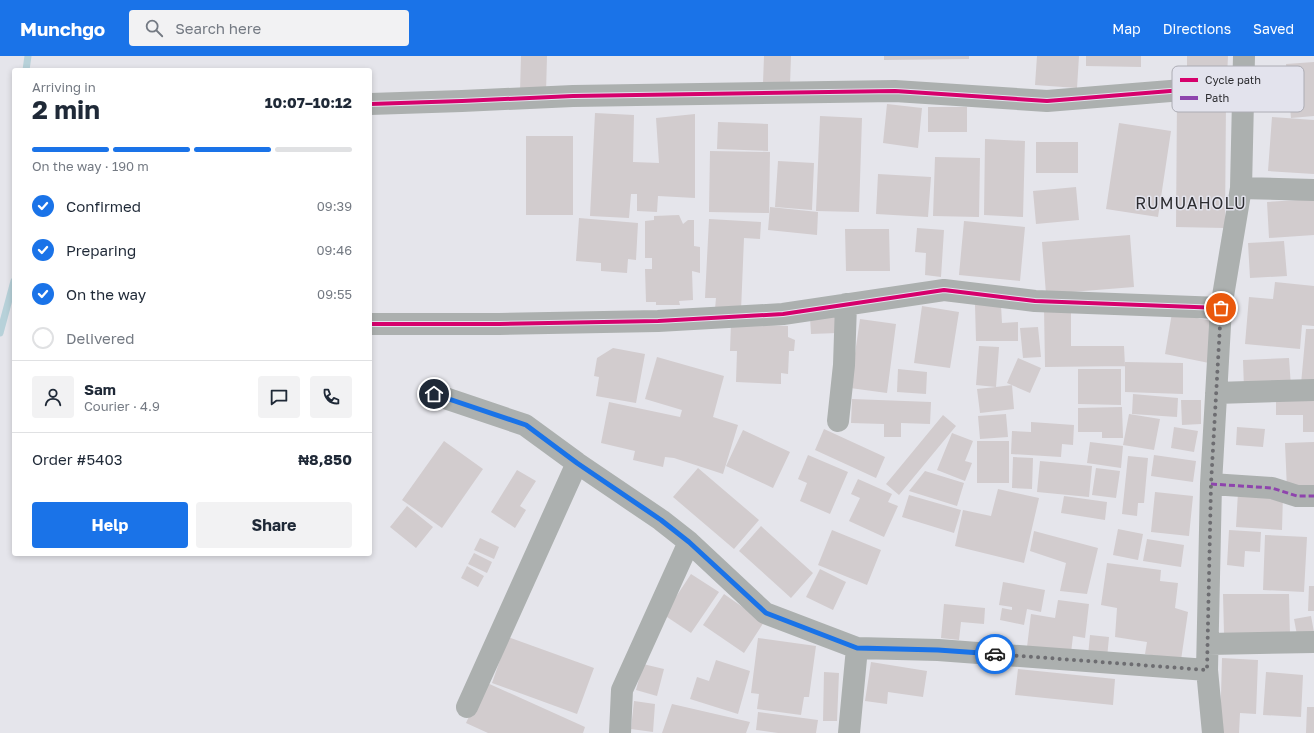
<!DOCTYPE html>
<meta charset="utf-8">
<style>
:root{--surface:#fff;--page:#f2f2f3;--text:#1f2937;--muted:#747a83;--line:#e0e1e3;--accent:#1a73e8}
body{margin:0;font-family:"Golos Text",sans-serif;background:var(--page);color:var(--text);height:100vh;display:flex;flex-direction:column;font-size:15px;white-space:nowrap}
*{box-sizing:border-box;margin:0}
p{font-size:13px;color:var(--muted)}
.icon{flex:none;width:22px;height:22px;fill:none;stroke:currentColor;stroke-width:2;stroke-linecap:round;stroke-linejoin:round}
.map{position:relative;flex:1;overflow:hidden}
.drawer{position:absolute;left:12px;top:12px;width:360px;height:488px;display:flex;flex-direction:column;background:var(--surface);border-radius:4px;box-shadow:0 2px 6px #0003}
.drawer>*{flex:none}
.pin{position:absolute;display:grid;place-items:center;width:34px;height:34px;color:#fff;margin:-17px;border:2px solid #fff;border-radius:50%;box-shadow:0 1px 4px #0007}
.courier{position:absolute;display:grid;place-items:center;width:40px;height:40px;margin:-20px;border:3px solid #1a73e8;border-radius:50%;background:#fff;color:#222;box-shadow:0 1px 5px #0007}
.summary em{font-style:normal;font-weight:700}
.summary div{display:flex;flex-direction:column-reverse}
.summary{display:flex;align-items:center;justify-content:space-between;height:68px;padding:0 20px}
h1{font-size:26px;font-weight:700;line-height:30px}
.bar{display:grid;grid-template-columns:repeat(4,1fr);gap:6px 4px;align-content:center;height:48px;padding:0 20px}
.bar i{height:5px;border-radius:3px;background:var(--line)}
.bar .selected{background:var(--accent)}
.bar p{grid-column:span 4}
.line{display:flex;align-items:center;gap:10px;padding:0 20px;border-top:1px solid var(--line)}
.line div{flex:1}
.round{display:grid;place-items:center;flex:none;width:42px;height:42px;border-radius:4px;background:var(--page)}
ol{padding:0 20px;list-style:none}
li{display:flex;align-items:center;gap:12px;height:44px}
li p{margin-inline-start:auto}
li .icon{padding:4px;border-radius:50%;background:var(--accent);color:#fff;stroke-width:4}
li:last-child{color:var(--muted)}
li i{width:22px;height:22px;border:2px solid var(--line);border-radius:50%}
.cta{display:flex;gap:8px;margin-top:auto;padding:8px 20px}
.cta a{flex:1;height:46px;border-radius:4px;background:var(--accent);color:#fff;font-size:16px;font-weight:700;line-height:46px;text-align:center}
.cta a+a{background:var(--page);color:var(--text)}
header{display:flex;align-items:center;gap:24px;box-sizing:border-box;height:56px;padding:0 20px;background:var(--accent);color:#fff}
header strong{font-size:19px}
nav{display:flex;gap:22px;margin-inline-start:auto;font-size:14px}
.search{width:280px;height:36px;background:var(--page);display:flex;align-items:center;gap:10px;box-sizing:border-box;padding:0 14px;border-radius:4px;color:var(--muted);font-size:15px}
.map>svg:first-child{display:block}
</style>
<header>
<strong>Munchgo</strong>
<div class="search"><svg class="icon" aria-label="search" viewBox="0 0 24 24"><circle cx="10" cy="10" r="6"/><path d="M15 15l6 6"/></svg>Search here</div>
<nav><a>Map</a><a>Directions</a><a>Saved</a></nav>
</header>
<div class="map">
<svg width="1314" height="677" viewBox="0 0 1314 677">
<rect width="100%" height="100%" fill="#e5e5eb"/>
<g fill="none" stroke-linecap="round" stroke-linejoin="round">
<path stroke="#b7d1d9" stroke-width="7" d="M26,14L28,0
M0,277L14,225"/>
</g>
<path fill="#d2ccce" d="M521,0H547L546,37L520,36Z
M764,0H791L790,29L763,27Z
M884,0H969V3L884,4Z
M1037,0H1079L1077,32L1035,29Z
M1086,0H1141V11L1086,10Z
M1187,0H1228L1227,21L1187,20Z
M1314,6V60L1291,62L1286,8Z
M1177,43L1226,44L1225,172L1176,171Z
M887,48L922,52L918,92L883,87Z
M928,51H967V76H928Z
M595,57L634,59L633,106L659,107L656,62L695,58V142L658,140L657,156L637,155V138H631L629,162L590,160Z
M820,60L862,62L859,156L816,155Z
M1272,61L1314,64V118L1268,115Z
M718,66L768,68V95L717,93Z
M1119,67L1171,75L1158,161L1106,153Z
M526,80H573V159H526Z
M985,83L1025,85L1023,161L984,159Z
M1036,86H1078V117H1036Z
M710,95L770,96L769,157L709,156Z
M935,101L980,102L979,161L933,160Z
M778,105L814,107L812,154L775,151Z
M878,118L931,121L928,161L876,158Z
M1076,131L1079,164L1036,168L1033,135Z
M1314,143V179L1269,182L1267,146Z
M770,151L818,156L817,179L768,174Z
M679,159L683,168L688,164H694V190L700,191V217L692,215L693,244L679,245L680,249H656V246H646L645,213H652V202H645V165L654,164V160Z
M579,162L638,167L636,204L628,203L627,217L601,215V207L576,205Z
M709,163L761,166L760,183L744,182L741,255L715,253L716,242H705Z
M964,165L1025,171L1020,225L959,219Z
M917,172L944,174L941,221L925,219L926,197L915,196Z
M845,173H889L890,215H846Z
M1130,179L1134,231L1046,238L1042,186Z
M1284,185L1287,220L1250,222L1248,187Z
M1275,226L1314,230V270L1302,269L1300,293L1245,288L1249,241L1273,243Z
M975,249H1001L1002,267L1018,266V285H976Z
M922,250L959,256L950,312L914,307Z
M1044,252H1071V290H1124L1125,310L1045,311Z
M1172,257L1217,266L1209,307L1165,298Z
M839,259L837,277L811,278L810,261Z
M860,263L896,268L887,337L850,332Z
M731,267L788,270V281L795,284L794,295H789L788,318L781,317V328L736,326L737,295H730Z
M1038,271L1041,301L1023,302L1020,272Z
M1306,273H1314V329L1301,328Z
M979,290L999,291L996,331L1012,329L1014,353L980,357L977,333L996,331L976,329Z
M613,292L645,298L636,347L596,340L599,321L594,320L597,302Z
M657,301L724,320L713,361L738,369L723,418L674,402L665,401L663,411L633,404L635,395L601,387L609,346L680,361L682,354L645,343Z
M1018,302L1041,312L1030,337L1007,327Z
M1289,302L1291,331L1244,333L1243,304Z
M1125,306L1183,307V338L1125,336Z
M898,313L927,316L926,338L897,336Z
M1078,313H1121V349L1078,348Z
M1133,338L1178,342L1177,361L1132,358Z
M1276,340H1314V376H1303V359H1276Z
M852,343L931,346L930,368L901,367V381H884V368L851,367Z
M1181,344H1201V368L1182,369Z
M1122,351L1123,382H1102V376H1078V352Z
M1006,358L1008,381L980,383L978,360Z
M1129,358L1160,363L1154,394L1123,389Z
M943,359L956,370L899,439L886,428Z
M1031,366L1074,369L1073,389L1062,388L1061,401L1011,398L1012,375L1031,376Z
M1174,371L1198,375L1194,396L1171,392Z
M1237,371L1265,373L1263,391L1236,389Z
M824,373L885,401L876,422L815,394Z
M743,374L790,396L773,432L726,410Z
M952,377L973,385L965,405L972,407L965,425L937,414Z
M444,385L483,413L442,472L402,444Z
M977,385H1009V427H977Z
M1090,386L1123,390L1121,412L1087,407Z
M1314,386V433L1287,434L1285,387Z
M808,399L848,416L830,458L800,445L807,427L798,423Z
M1154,399L1196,405L1193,426L1151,420Z
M1128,400L1148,402L1144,447H1138L1137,460L1122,458Z
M1013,401L1033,402L1032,433L1012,432Z
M1040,405L1092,410L1089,441L1037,436Z
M698,412L759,464L734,493L673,441Z
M1096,412L1120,415L1116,442L1092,439Z
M517,414L536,425L520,450L526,454L515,472L491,456Z
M925,415L964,427L957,450L909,435Z
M858,423L892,438L888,446L898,450L884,481L849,465L860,442L851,438Z
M998,433L1039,442L1024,507L955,490L963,454L991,460Z
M1155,436L1193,440L1189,480L1151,476Z
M1238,436L1283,438L1282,474L1236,471Z
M909,439L961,454L954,477L902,461Z
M1064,440L1107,446L1105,464L1061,457Z
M407,450L433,471L416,492L390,471Z
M761,470L813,517L791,542L739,495Z
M1118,473L1143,478L1138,504L1113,499Z
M832,474L881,494L867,529L818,509Z
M1229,474L1261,476L1260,496L1245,495L1244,511L1227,509Z
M1034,475L1098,492L1087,538L1060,535L1066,507L1030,495Z
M1265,479L1307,481L1304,536L1263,534Z
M480,482L499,491L494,503L474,494Z
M1147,483L1184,489L1181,511L1143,505Z
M474,497L492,506L487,517L468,508Z
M1107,507L1161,514L1160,525L1178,527L1175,552L1188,556L1181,604L1145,598L1147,586L1115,581L1117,552L1101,549Z
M467,510L484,520L478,531L461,522Z
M820,513L846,526L833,554L806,541Z
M691,518L719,536L691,577L664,559Z
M1003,526L1045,534L1041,556L1027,553L1024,569L1000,564L1002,552L1012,554V551L999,549Z
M1309,530H1314V555H1308Z
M724,538L764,566L744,597L703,569Z
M1223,538H1289L1290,578H1224Z
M1058,544L1089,548L1085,582L1073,580L1071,597L1027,591L1031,558L1055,562Z
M944,548L985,552L984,568L961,566L959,584L941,582Z
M1311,560L1314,576L1297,579L1294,563Z
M1090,579L1109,581L1107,602L1088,600Z
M508,581L594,612L577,658L492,627Z
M758,582L816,590L809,641H804L801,659L757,653L759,638L751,637Z
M1222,602L1258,604L1256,658L1240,657L1239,677H1220Z
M716,604L750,615L738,658L690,643L697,621L709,625Z
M871,606L927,615L923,641L888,636L887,648L865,645Z
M643,608L664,613L657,640L636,634Z
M1018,613L1115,623L1113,649L1015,639Z
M824,616L839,617L837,665H823Z
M1266,616L1303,619L1301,661L1263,659Z
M485,626L585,671L583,677H488L466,667Z
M634,645L655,648L653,676L631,673Z
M672,648L750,666L746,677H662Z
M1307,651H1314V677H1306Z
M758,656L818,664L816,677H778L756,674Z"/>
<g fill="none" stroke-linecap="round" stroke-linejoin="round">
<path stroke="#acb0af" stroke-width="22" d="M370,48L462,45L573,40L895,35L1047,45L1195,33L1243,37
M1241,132L1314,134
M370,268H499L658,265L783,258L944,234L1035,245L1221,252
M1216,337L1314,334
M433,338L525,369L577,407L661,464L689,486L765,557L857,592L938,594L1207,614
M838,365L844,309L846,248
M1211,428L1272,432L1297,440H1314
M1208,588L1314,586
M467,651L577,407
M620,677L622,634L689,486
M849,677L857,592
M1213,677L1207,614L1211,428L1221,252L1241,132L1244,0"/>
<path stroke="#8e44ad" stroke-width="3" stroke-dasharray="6 3" stroke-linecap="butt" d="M1211,428L1272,432L1297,440H1314"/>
<defs>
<path id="cycleway" d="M370,48L462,45L573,40L895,35L1047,45L1195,33L1243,37
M370,268H499L658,265L783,258L944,234L1035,245L1221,252"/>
</defs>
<use href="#cycleway" stroke="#e3e3ed" stroke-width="6"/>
<use href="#cycleway" stroke="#d6006c" stroke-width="4"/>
</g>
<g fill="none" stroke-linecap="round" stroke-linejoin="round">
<path stroke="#6d6d71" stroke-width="4" stroke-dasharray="0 7.2" d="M995,598L1207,614L1211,428L1221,252"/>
<path stroke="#1a73e8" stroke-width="5" d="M434,338L526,369L577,407L661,464L689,486L766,557L857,592L938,594L995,598"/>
</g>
<g text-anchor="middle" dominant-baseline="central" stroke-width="3" stroke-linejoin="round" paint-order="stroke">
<g font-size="16" letter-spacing="1" fill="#2c2c30" stroke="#e3e3ed">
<text x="1191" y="147">RUMUAHOLU</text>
</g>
</g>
<rect x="1172" y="10" width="132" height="46" rx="6" fill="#e3e3ed" stroke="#acacb4" stroke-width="1"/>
<rect x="1180" y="22" width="18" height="4" fill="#d6006c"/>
<rect x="1180" y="40" width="18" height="4" fill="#8e44ad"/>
<g font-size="11" fill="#2c2c30">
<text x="1205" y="28">Cycle path</text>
<text x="1205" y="46">Path</text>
</g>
</svg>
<div class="pin" style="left:1221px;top:252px;background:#ea580c"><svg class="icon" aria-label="bag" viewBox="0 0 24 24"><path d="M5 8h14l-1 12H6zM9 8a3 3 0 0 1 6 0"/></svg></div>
<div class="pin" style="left:434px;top:338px;background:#1f2937"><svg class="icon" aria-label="home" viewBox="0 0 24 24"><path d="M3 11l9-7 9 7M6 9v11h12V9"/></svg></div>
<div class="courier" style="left:995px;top:598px"><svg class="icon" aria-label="car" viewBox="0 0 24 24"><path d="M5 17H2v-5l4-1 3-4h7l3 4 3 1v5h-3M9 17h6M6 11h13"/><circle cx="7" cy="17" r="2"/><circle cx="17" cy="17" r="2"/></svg></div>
<section class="drawer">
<div class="summary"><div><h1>2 min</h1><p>Arriving in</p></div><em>10:07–10:12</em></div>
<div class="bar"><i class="selected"></i><i class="selected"></i><i class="selected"></i><i></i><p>On the way · 190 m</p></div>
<ol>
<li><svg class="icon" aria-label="check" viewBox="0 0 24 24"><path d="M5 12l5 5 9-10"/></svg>Confirmed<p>09:39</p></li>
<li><svg class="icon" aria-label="check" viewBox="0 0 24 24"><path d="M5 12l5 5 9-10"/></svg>Preparing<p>09:46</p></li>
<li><svg class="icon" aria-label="check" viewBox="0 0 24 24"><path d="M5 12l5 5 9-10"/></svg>On the way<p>09:55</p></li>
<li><i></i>Delivered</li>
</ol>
<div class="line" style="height:72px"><a class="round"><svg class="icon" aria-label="person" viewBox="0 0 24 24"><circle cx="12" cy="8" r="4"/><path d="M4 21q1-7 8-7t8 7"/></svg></a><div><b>Sam</b><p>Courier · 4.9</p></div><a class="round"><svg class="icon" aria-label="chat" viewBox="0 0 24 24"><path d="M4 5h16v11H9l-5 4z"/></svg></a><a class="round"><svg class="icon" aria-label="phone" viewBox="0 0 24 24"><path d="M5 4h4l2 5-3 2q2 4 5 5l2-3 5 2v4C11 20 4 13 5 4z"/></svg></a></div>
<div class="line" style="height:52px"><div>Order #5403</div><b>₦8,850</b></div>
<div class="cta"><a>Help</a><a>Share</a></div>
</section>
</div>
